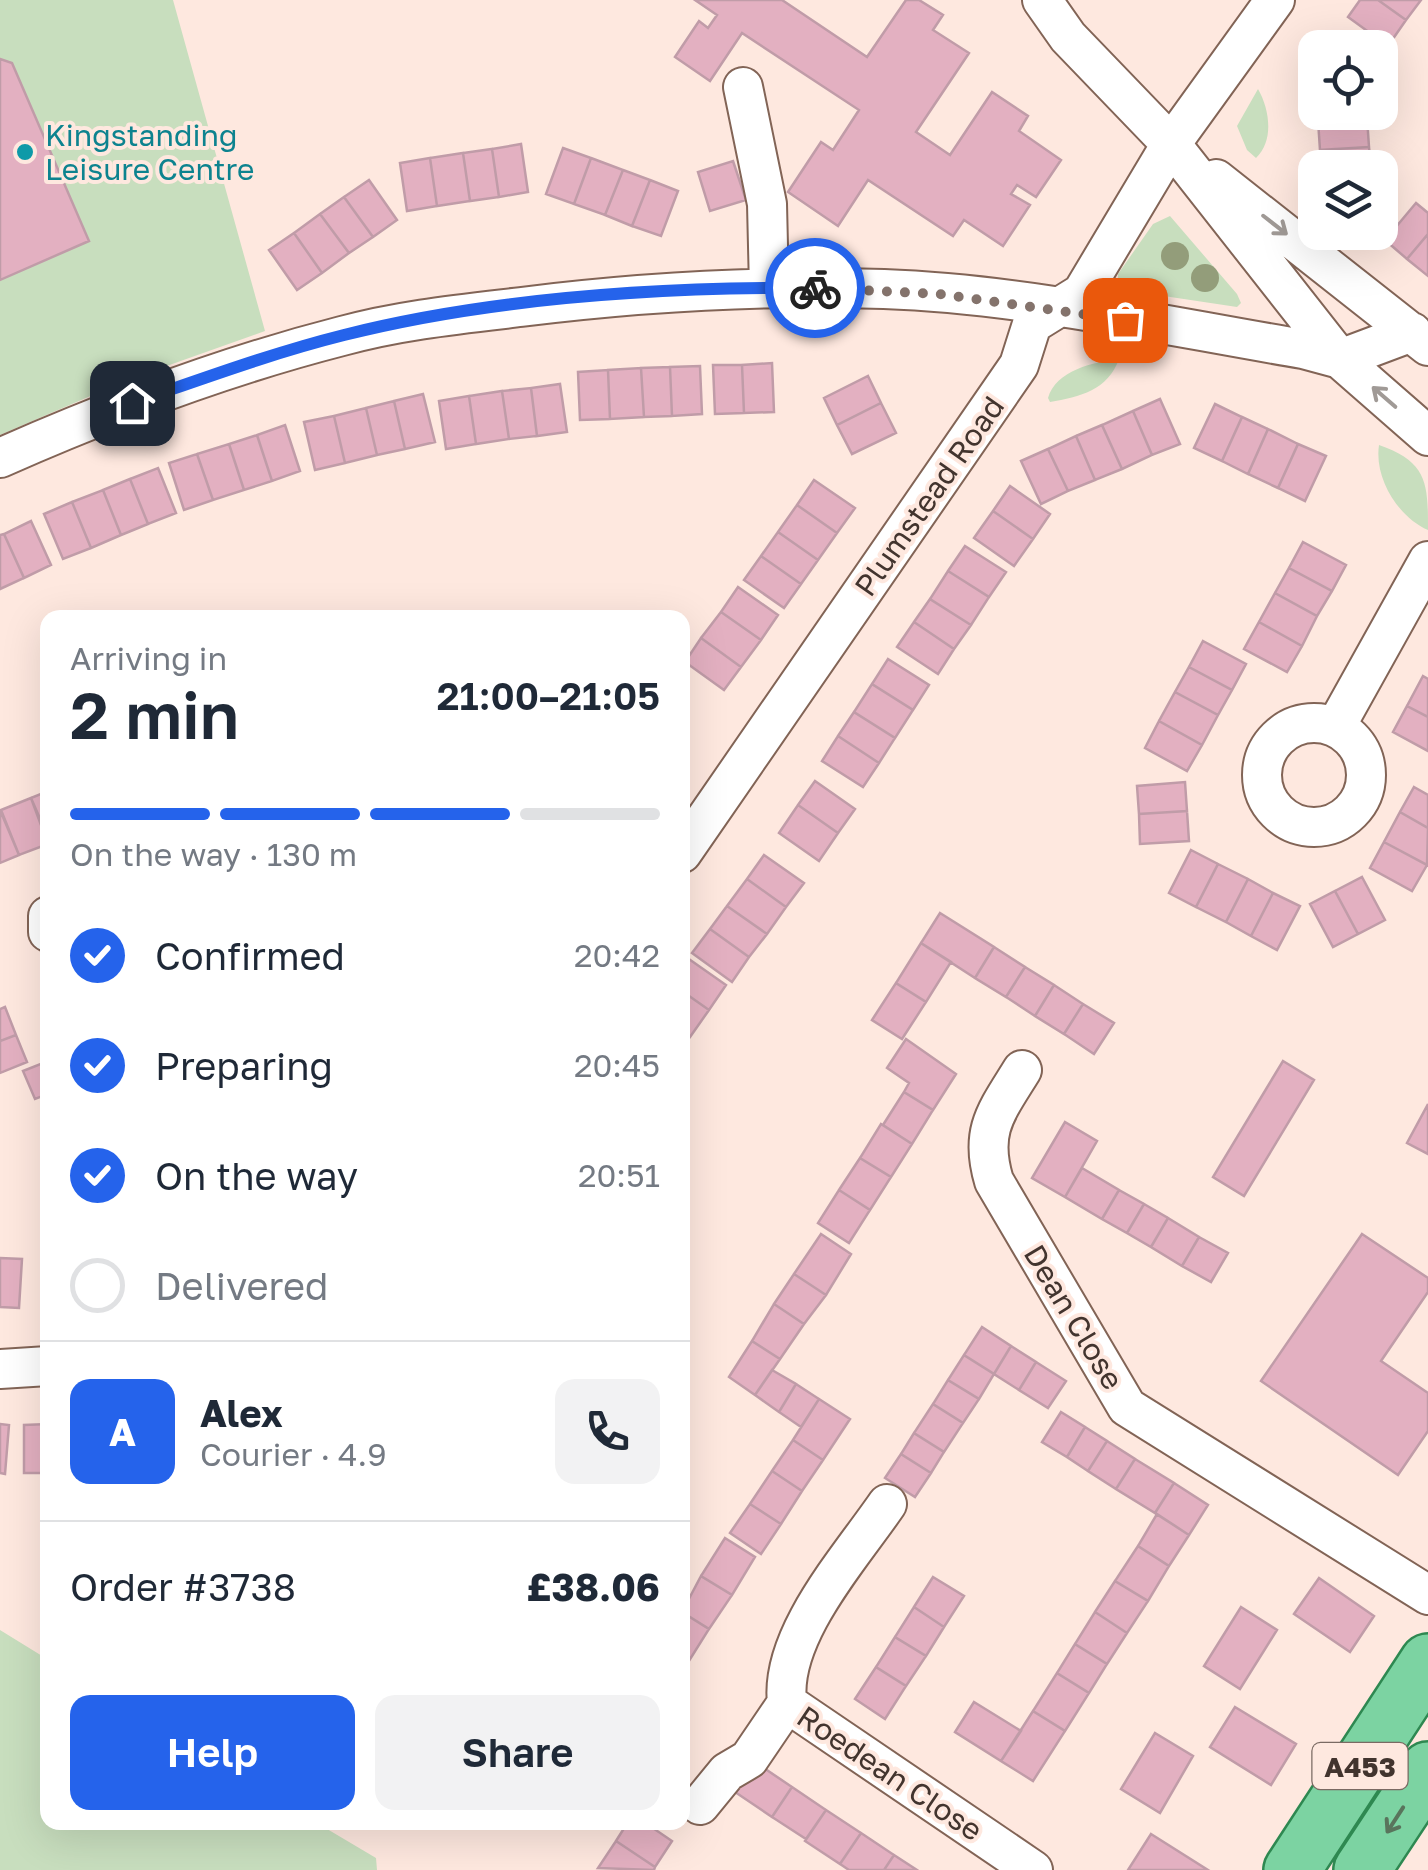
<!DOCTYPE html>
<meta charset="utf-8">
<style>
:root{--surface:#fff;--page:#f2f2f3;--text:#1f2937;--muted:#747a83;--line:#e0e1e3;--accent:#2563eb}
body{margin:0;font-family:"Golos Text",sans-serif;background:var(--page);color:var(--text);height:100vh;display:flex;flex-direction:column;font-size:38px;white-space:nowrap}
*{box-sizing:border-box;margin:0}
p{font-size:32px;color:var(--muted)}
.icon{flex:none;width:55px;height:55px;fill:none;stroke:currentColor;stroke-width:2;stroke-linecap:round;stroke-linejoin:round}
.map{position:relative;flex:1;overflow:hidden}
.side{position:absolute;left:40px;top:610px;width:650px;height:1220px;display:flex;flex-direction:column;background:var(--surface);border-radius:20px;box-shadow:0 10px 40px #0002}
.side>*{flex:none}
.tools{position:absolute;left:1298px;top:30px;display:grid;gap:20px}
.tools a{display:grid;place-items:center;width:100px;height:100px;border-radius:20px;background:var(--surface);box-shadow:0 10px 40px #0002;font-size:50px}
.pin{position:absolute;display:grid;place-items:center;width:85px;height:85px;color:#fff;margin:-42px;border-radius:20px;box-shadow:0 5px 15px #0006}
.courier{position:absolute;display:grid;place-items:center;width:100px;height:100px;margin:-50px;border:8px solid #2563eb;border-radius:50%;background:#fff;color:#222;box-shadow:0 2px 12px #0007}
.overview em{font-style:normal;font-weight:600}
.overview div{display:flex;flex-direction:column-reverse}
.overview{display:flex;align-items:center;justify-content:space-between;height:170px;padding:0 30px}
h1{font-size:65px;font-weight:600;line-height:75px}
.bar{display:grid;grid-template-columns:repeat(4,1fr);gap:15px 10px;align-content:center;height:120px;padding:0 30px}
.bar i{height:12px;border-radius:8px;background:var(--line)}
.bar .current{background:var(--accent)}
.bar p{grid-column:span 4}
.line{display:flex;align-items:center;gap:25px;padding:0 30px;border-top:2px solid var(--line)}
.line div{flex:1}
.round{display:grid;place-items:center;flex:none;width:105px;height:105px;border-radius:20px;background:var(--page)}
ol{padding:0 30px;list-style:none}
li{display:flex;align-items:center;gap:30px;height:110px}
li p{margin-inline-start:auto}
li .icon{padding:10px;border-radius:50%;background:var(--accent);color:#fff;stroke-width:4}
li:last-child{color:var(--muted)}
li i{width:55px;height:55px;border:5px solid var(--line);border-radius:50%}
.primary-button{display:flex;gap:20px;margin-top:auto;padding:20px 30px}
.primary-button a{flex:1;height:115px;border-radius:20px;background:var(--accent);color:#fff;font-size:40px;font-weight:600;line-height:115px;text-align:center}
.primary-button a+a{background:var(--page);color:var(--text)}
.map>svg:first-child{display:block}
</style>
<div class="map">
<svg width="1428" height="1870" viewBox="0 0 1428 1870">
<rect width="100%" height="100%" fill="#fee8df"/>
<path fill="#c8debe" d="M0,0H173L265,331L130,379L0,435Z
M1258,89C1270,110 1274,141 1256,158L1247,150L1237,126Z
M1170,216L1237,294L1241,303L1237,307L1124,290L1118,284V274L1153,224Z
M1119,359C1108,390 1080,397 1050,402L1048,398C1056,370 1094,362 1119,359Z
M1379,445C1428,462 1428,484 1428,530C1398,517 1374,478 1379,445Z
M0,1630L47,1659L48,1822L317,1823L376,1858L377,1870H0Z"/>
<path fill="#e3b0c1" stroke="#c09ca8" stroke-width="2.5" d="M695,0H782L867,57L906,0H919L943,15L933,30L969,53L916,132L950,155L992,92L1028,116L1019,131L1061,160L1036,197L1017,185L1011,194L1030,205L1003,246L964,220L953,236L868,180L838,226L788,192L821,142L833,150L859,110L742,33L710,81L675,57L699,21L708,28L717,15Z
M1360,0H1378L1406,20L1388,46L1348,17Z
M1378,0H1421L1406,20Z
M0,59L12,63L89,241L0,280Z
M1318,112H1366L1367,117L1318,120Z
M1367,117L1369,147L1320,150L1318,120Z
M521,144L528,192L499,197L492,149Z
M1369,147L1371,168H1322L1320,150Z
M563,148L591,158L574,204L546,194Z
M492,149L499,197L470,201L463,153Z
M463,153L470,201L437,206L430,158Z
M430,158L437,206L407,211L400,163Z
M591,158L623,170L605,215L574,204Z
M733,161L746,200L710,211L698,172Z
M623,170L650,180L632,226L605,215Z
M369,180L397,220L373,237L344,197Z
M650,180L678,191L661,236L632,226Z
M344,197L373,237L349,253L320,214Z
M1416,203L1428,213V234L1407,259L1385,240Z
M320,214L349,253L322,273L294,233Z
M294,233L322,273L297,290L269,250Z
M1428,234V276L1407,259Z
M772,363L774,412L744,413L742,365Z
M713,365H742L744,413L715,414Z
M700,366L702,414L672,416L670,367Z
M670,367L672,416L644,417L641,368Z
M641,368L644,417L610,419L608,370Z
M608,370L610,419L580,420L578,372Z
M868,376L881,403L837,425L824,398Z
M560,384L567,432L537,436L531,388Z
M531,388L537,436L509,439L502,391Z
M502,391L509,439L476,444L469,396Z
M423,394L435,442L405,449L394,401Z
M469,396L476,444L446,449L439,401Z
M1160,399L1180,444L1152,455L1133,411Z
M394,401L405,449L377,455L366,408Z
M881,403L896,433L852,454L837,425Z
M1215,404L1242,417L1222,461L1194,448Z
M366,408L377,455L345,463L334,416Z
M1133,411L1152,455L1122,469L1102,425Z
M334,416L345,463L315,470L304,422Z
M1242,417L1268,429L1248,474L1222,461Z
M285,425L300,471L272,481L257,435Z
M1102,425L1122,469L1095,480L1076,436Z
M1268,429L1298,444L1278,488L1248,474Z
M257,435L272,481L244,490L229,444Z
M1076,436L1095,480L1068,491L1048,449Z
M229,444L244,490L213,500L197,454Z
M1298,444L1326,456L1305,501L1278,488Z
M1048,449L1068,491L1041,504L1021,461Z
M197,454L213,500L184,510L169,463Z
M158,468L176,513L148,524L130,479Z
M130,479L148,524L121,535L103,490Z
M814,480L855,508L837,533L797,505Z
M1010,486L1050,514L1033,539L993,511Z
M103,490L121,535L91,548L72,502Z
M72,502L91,548L63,559L44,514Z
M797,505L837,533L818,560L778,532Z
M993,511L1033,539L1014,566L974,538Z
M31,521L51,565L24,578L4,534Z
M778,532L818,560L801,584L761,556Z
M4,534L24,578L0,589V535Z
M1303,542L1346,565L1332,591L1289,568Z
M965,546L1006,572L989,597L948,571Z
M761,556L801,584L784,608L744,580Z
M1289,568L1332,591L1317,616L1275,593Z
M948,571L989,597L971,625L930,599Z
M738,587L778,615L761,640L721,612Z
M1275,593L1317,616L1302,646L1259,622Z
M930,599L971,625L954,649L914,622Z
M721,612L761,640L741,667L701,638Z
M914,622L954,649L938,674L897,647Z
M1259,622L1302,646L1287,672L1244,649Z
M701,638L741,667L724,690L685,662Z
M1203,641L1246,664L1232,690L1189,667Z
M888,659L929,685L913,710L872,684Z
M1189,667L1232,690L1218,715L1175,692Z
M1423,676L1428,679V717L1407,706Z
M872,684L913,710L895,738L854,712Z
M1175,692L1218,715L1202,745L1159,721Z
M1407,706L1428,717V751L1393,732Z
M854,712L895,738L879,763L838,736Z
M1159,721L1202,745L1187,771L1145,748Z
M838,736L879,763L863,787L822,761Z
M815,781L855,809L838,833L798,805Z
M1185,782L1187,811L1139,814L1137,786Z
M1414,787L1428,795V828L1400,812Z
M48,791V837L31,798Z
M31,798L48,844L19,855L1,810Z
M798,805L838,833L819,861L779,833Z
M0,810L19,855L0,863Z
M1187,811L1189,841L1140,844L1139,814Z
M1400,812L1428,828L1427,865L1384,842Z
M1384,842L1427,865L1412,891L1370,868Z
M1191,850L1218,864L1196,907L1169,893Z
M764,855L804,883L786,907L747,879Z
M1218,864L1248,879L1226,922L1196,907Z
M1362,877L1385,920L1358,934L1335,891Z
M747,879L786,907L767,934L727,906Z
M1248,879L1273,893L1251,936L1226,922Z
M1335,891L1358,934L1333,947L1310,904Z
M1273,893L1300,906L1277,950L1251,936Z
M727,906L767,934L749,957L710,929Z
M940,913L994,947L975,978L921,943Z
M710,929L749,957L732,982L692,953Z
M921,943L951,962L926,1002L896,983Z
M994,947L1025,967L1006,997L975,978Z
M686,957L726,985L709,1010L682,991Z
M1025,967L1054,985L1035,1016L1006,997Z
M896,983L926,1002L902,1039L872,1020Z
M1054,985L1083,1004L1064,1034L1035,1016Z
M682,991L709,1010L690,1037L682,1032Z
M1083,1004L1114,1023L1094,1054L1064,1034Z
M5,1007L16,1035L0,1041V1009Z
M16,1035L27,1062L0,1073V1041Z
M906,1039L956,1074L933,1110L904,1092L909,1083L887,1068Z
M48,1061V1094L35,1099L23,1071Z
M1283,1061L1314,1080L1244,1196L1213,1177Z
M904,1092L933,1110L912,1144L883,1125Z
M1428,1104V1154L1407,1143Z
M1065,1122L1097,1141L1065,1197L1032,1178Z
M881,1124L912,1144L891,1177L860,1158Z
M860,1158L891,1177L870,1210L839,1190Z
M1082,1168L1119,1190L1102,1219L1065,1197Z
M839,1190L870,1210L849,1243L818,1223Z
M1119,1190L1144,1204L1127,1233L1102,1219Z
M1144,1204L1168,1218L1151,1247L1127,1233Z
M1168,1218L1199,1237L1182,1266L1151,1247Z
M821,1234L851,1254L826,1295L794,1274Z
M1362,1234L1428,1278V1292L1381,1361L1428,1393V1431L1398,1475L1261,1381Z
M1199,1237L1228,1253L1211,1282L1182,1266Z
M0,1258L22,1259L19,1308L0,1307Z
M794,1274L826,1295L804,1324L774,1304Z
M774,1304L804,1324L780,1359L752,1341Z
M982,1327L1011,1346L994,1374L964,1355Z
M752,1341L780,1359L755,1395L729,1377Z
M1011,1346L1036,1362L1019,1390L994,1374Z
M964,1355L994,1374L979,1399L948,1380Z
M1036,1362L1066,1381L1048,1408L1019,1390Z
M772,1370L796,1384L779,1412L755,1395Z
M948,1380L979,1399L963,1423L933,1404Z
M796,1384L819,1399L801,1427L779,1412Z
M819,1399L850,1419L823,1460L793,1440Z
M933,1404L963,1423L944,1452L914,1433Z
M1061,1412L1085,1427L1067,1457L1042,1442Z
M0,1424L9,1425L5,1474L0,1473Z
M48,1424V1473H24V1425Z
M1085,1427L1107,1441L1088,1471L1067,1457Z
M914,1433L944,1452L931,1473L901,1454Z
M793,1440L823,1460L802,1491L772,1471Z
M1107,1441L1135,1459L1116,1489L1088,1471Z
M901,1454L931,1473L915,1497L885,1478Z
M1135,1459L1174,1483L1155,1513L1116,1489Z
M772,1471L802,1491L781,1524L750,1504Z
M1174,1483L1208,1505L1189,1535L1155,1513Z
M750,1504L781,1524L761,1554L730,1533Z
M1157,1514L1189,1535L1169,1566L1138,1546Z
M725,1538L755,1557L732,1595L701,1576Z
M1138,1546L1169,1566L1148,1601L1115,1581Z
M701,1576L732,1595L709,1629L682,1612Z
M933,1577L964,1596L944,1627L914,1607Z
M1319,1578L1374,1616L1350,1652L1294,1614Z
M1115,1581L1148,1601L1127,1633L1095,1612Z
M914,1607L944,1627L926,1656L895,1637Z
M1241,1607L1277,1630L1240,1689L1204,1666Z
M682,1612L709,1629L687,1664L682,1661Z
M1095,1612L1127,1633L1107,1664L1075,1644Z
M895,1637L926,1656L906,1686L876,1667Z
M1075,1644L1107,1664L1089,1693L1057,1673Z
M876,1667L906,1686L885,1719L855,1699Z
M1057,1673L1089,1693L1065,1731L1033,1711Z
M974,1702L1021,1731L1001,1761L955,1732Z
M1235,1707L1296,1744L1271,1785L1210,1747Z
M1033,1711L1065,1731L1033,1781L1001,1761Z
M1155,1733L1193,1756L1160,1813L1121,1789Z
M755,1762L792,1787L772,1817L735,1792Z
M792,1787L826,1810L806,1839L772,1817Z
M826,1810L861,1833L840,1864L805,1841Z
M628,1822H644L672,1841L655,1867L616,1841Z
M861,1833L894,1855L884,1870H849L840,1864Z
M1151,1834L1208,1870H1128Z
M616,1841L655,1867L654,1870L598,1868Z
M894,1855L917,1870H884Z"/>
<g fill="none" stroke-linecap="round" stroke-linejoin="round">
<defs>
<path id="minor" d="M1042,0L1068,37L1171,144L1340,359L1428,436
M743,87L767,204L769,288
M1216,179L1428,346
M0,458C111,409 225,366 342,336C400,320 461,314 521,307C642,292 762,285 884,289C1024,294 1165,326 1303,349L1340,359L1412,332
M1262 775a52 52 0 1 1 104 0a52 52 0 1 1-104 0Z
M1336,726L1428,561
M682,853L1019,365L1032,324L1082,293L1171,144L1275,0
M48,916V932
M1022,1070C996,1112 979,1131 994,1181L1127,1407L1428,1595
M0,1369L48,1366
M887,1504C850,1558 779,1636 787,1703L1033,1870
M700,1805L727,1772L749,1759L787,1703"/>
<path id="primary" d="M1292,1870L1428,1662
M1362,1870L1428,1770"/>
</defs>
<use href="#minor" stroke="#826456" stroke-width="42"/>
<use href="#primary" stroke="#2e8851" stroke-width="60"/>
<use href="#minor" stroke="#fff" stroke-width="38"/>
<use href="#primary" stroke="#7cd3a2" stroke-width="55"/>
</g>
<g fill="#939d7a">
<circle cx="1175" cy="256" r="14"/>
<circle cx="1205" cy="278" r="14"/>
</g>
<defs><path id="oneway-shaft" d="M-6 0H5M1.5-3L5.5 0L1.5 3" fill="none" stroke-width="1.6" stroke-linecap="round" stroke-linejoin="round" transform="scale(2.5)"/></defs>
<g stroke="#a09a96">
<use href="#oneway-shaft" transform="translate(1275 225) rotate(38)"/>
<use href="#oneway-shaft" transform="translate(1384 397) rotate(-139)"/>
</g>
<use stroke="#59745c" href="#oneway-shaft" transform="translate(1395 1820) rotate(123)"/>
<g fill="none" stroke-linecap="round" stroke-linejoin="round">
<path stroke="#84736c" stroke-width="10" stroke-dasharray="0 18" d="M815,288L939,294L1125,320"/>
<path stroke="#2563eb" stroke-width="12" d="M132,403C202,379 272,353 344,335C491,298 663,287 815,288"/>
</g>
<circle fill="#0f9aa8" stroke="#fee8df" stroke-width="4" cx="25" cy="152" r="10"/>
<g text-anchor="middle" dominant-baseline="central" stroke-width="8" stroke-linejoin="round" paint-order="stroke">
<rect fill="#fee8df" stroke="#7a6a63" stroke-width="2.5" x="1312.5" y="1743" width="95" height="46" rx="8"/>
<g font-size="28" font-weight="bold" fill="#42342e">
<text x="1360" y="1766">A453</text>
</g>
<g font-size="30" fill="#0d838f" stroke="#fee8df" text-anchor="start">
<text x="45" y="135">Kingstanding<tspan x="45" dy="34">Leisure Centre</tspan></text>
</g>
<g font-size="30" fill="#42342e" stroke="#fee8df">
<text transform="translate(929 496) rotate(-55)">Plumstead Road</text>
<text transform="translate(1074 1317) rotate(59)">Dean Close</text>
<text transform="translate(890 1773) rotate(34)">Roedean Close</text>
</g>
</g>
</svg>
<div class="tools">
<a><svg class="icon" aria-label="locate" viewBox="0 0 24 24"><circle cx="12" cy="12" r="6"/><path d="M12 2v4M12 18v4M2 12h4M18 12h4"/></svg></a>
<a><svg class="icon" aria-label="layers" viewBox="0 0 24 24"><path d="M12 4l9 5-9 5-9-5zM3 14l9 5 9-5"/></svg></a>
</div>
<div class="pin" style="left:1125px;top:320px;background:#ea580c"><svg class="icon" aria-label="bag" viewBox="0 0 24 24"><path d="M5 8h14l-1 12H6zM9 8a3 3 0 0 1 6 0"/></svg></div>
<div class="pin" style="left:132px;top:403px;background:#1f2937"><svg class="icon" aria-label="home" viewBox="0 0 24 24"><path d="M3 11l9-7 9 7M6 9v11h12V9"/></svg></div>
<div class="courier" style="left:815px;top:288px"><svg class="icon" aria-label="bike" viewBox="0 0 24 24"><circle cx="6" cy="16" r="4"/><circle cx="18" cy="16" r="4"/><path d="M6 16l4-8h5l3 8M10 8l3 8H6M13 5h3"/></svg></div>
<section class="side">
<div class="overview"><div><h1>2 min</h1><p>Arriving in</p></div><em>21:00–21:05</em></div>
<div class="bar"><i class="current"></i><i class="current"></i><i class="current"></i><i></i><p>On the way · 130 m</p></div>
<ol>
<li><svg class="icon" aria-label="check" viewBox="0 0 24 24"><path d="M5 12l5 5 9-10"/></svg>Confirmed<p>20:42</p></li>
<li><svg class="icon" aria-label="check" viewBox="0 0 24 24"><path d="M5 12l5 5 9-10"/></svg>Preparing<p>20:45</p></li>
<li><svg class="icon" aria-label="check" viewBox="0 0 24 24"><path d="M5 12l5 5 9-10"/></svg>On the way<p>20:51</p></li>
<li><i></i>Delivered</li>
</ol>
<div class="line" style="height:180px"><b class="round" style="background:var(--accent);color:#fff">A</b><div><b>Alex</b><p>Courier · 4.9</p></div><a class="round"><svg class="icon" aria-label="phone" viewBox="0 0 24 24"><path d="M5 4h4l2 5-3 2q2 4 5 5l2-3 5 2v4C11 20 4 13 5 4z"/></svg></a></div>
<div class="line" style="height:130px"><div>Order #3738</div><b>£38.06</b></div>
<div class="primary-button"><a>Help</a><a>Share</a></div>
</section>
</div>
